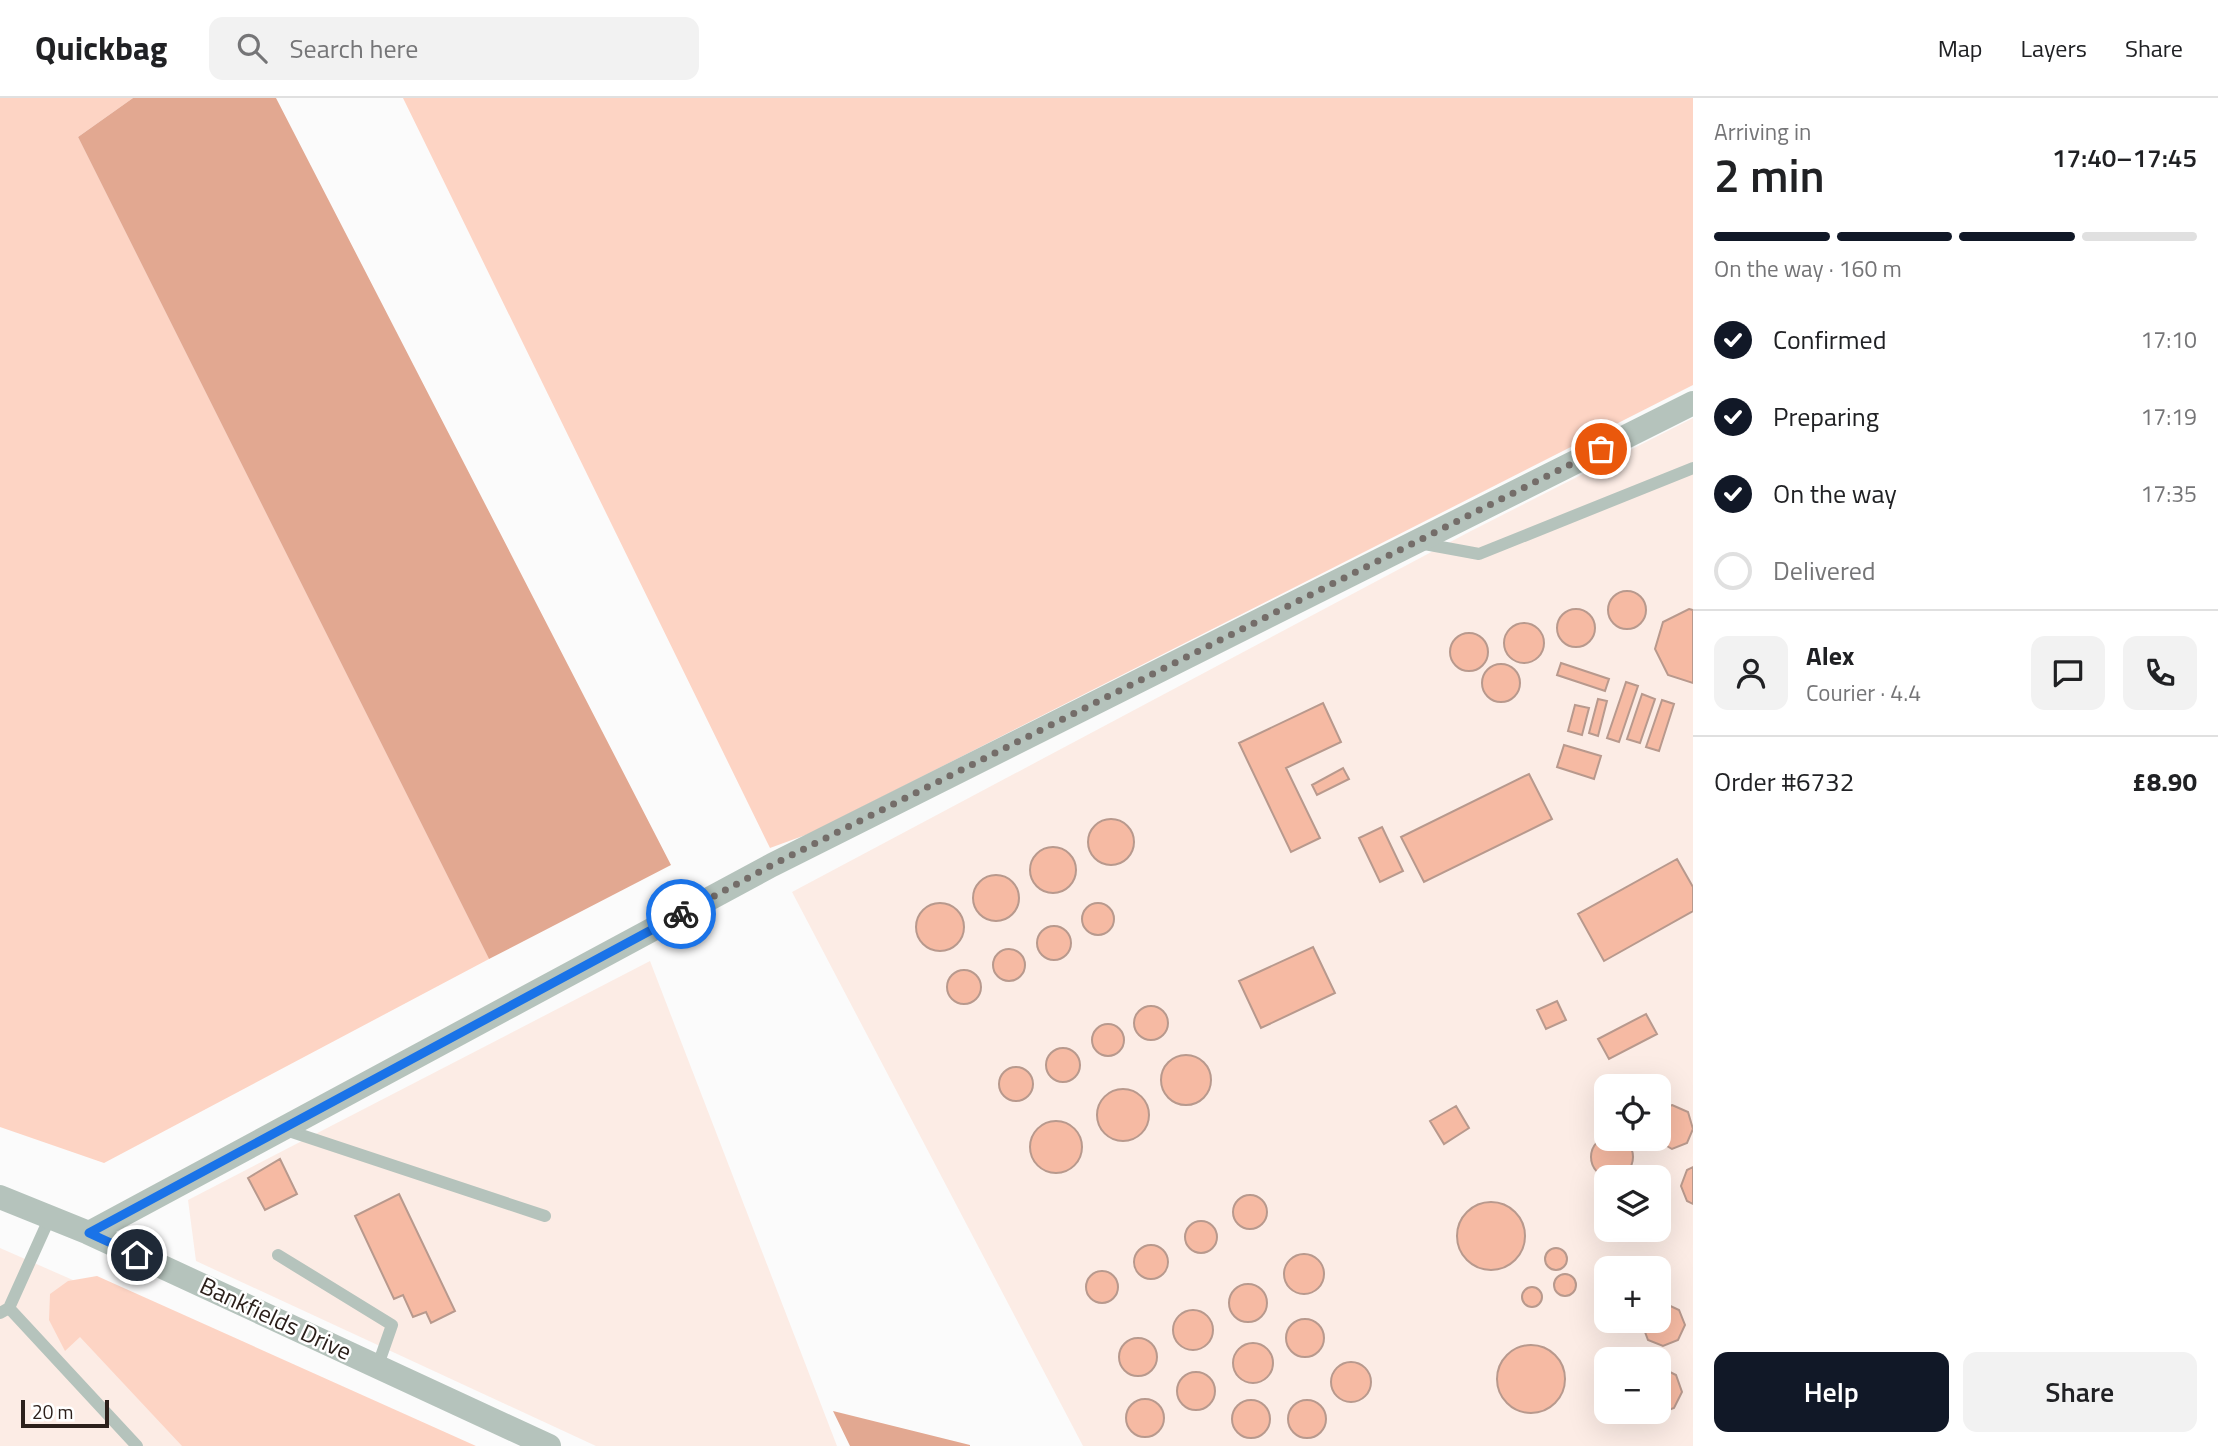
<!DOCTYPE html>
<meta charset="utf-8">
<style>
:root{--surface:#fff;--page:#f2f2f2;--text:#202124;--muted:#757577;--line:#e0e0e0;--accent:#111827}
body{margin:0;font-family:"Titillium Web",sans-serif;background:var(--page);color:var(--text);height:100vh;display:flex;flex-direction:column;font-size:26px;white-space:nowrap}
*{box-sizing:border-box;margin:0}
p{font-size:23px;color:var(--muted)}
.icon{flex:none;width:38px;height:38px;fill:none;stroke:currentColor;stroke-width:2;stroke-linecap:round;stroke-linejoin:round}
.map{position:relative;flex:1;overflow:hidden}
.panel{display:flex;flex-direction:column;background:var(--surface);width:525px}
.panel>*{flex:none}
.controls{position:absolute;left:1594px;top:976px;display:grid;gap:14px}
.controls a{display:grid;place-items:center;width:77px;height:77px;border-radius:14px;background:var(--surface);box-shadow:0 7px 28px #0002;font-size:35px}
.scale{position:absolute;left:21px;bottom:18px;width:88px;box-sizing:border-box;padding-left:7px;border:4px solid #2c201b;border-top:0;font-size:19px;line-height:24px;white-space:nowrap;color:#2c201b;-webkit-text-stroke:5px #fff;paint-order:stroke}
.pin{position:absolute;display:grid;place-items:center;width:60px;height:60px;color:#fff;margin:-30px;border:4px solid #fff;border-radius:50%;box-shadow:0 2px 7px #0007}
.courier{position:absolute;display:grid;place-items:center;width:70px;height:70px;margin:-35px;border:5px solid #1a73e8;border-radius:50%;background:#fff;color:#222;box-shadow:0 2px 9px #0007}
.summary em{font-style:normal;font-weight:600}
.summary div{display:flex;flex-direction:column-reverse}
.summary{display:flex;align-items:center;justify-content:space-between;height:119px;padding:0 21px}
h1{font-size:46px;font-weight:600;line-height:52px}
.bar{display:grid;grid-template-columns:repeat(4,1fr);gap:10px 7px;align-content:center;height:84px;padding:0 21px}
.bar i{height:9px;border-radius:5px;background:var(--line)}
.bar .selected{background:var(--accent)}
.bar p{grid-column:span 4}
.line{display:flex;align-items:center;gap:18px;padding:0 21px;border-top:2px solid var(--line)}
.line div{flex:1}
.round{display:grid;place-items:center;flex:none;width:74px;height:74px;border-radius:14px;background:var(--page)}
ol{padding:0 21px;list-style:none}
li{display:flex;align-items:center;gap:21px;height:77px}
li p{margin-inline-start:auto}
li .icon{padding:7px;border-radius:50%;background:var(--accent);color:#fff;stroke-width:4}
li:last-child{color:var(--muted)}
li i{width:38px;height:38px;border:4px solid var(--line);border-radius:50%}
.cta{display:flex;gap:14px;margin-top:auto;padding:14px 21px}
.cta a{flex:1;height:80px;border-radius:14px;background:var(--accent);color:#fff;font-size:28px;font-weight:600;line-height:80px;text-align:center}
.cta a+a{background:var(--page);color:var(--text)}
header{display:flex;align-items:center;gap:42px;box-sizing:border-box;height:98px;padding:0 35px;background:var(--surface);border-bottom:2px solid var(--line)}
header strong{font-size:33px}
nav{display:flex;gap:38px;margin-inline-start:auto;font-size:24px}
.search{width:490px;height:63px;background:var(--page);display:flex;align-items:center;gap:18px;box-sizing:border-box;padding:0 24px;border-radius:14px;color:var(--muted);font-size:26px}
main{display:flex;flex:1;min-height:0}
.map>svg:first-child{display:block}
</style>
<header>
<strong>Quickbag</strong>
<div class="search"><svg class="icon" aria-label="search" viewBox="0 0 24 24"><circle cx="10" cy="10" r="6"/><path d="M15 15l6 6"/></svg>Search here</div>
<nav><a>Map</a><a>Layers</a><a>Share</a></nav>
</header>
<main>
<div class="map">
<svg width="1693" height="1348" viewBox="0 0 1693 1348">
<rect width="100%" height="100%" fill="#fbfbfb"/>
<path fill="#fcece5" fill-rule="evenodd" d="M1693,320V1348H1083L792,794L1469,434ZM1606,989H1659V1041H1606ZM1606,1080H1659V1132H1606ZM1606,1171H1659V1223H1606ZM1606,1262H1659V1314H1606Z
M650,863L837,1348H596L196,1163L188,1102Z
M0,1150L173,1226L464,1348H0Z"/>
<path fill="#fdd4c4" d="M0,0H133L78,39L489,861L104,1065L0,1029Z
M403,0H1693V287L811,735L770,750Z
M97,1178L476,1348H182L80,1239L65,1253L49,1222L50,1196L68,1183Z"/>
<path fill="#e2a891" d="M133,0H276L671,767L489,861L78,39Z
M833,1313L970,1347V1348H850Z"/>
<path fill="#f6baa3" stroke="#b8998d" stroke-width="2" d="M1608 512a19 19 0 1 1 38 0a19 19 0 1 1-38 0Z
M1557 530a19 19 0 1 1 38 0a19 19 0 1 1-38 0Z
M1689,511L1693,512V585L1668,577L1655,551L1663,524Z
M1504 545a20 20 0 1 1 40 0a20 20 0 1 1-40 0Z
M1450 554a19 19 0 1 1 38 0a19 19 0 1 1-38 0Z
M1561,565L1609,581L1605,593L1557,577Z
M1482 585a19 19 0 1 1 38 0a19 19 0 1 1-38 0Z
M1626,584L1638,588L1619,644L1607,640Z
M1642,596L1655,601L1640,645L1627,641Z
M1598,601L1607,603L1598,638L1589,635Z
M1662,602L1674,606L1659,653L1646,649Z
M1323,605L1341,644L1286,670L1320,740L1291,754L1239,645Z
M1575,607L1589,610L1582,637L1568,633Z
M1564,647L1601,658L1594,681L1557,669Z
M1343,670L1349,681L1317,697L1312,687Z
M1529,676L1552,721L1424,784L1401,739Z
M1088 744a23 23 0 1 1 46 0a23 23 0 1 1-46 0Z
M1382,729L1403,773L1380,784L1359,740Z
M1030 772a23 23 0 1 1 46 0a23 23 0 1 1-46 0Z
M1677,761L1693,789V813L1604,863L1578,816Z
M973 800a23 23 0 1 1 46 0a23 23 0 1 1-46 0Z
M1082 821a16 16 0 1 1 32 0a16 16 0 1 1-32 0Z
M916 829a24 24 0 1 1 48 0a24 24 0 1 1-48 0Z
M1037 845a17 17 0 1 1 34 0a17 17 0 1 1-34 0Z
M1313,849L1335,895L1261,930L1239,883Z
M993 867a16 16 0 1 1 32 0a16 16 0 1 1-32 0Z
M947 889a17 17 0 1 1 34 0a17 17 0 1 1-34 0Z
M1557,903L1566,922L1546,931L1537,912Z
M1134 925a17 17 0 1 1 34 0a17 17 0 1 1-34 0Z
M1646,916L1657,936L1609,961L1598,941Z
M1092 942a16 16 0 1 1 32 0a16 16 0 1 1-32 0Z
M1046 967a17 17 0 1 1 34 0a17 17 0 1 1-34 0Z
M1161 982a25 25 0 1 1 50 0a25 25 0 1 1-50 0Z
M999 986a17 17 0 1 1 34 0a17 17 0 1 1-34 0Z
M1097 1017a26 26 0 1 1 52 0a26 26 0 1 1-52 0Z
M1672,1007L1688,1014L1693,1031L1687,1045L1672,1051L1655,1041H1659V1013Z
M1456,1008L1469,1030L1444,1046L1430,1023Z
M1030 1049a26 26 0 1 1 52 0a26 26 0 1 1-52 0Z
M1591 1059a21 21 0 1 1 42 0a21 21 0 1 1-42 0Z
M280,1061L297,1096L265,1112L248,1080Z
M1693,1069V1106L1687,1103L1681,1088L1687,1072Z
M399,1096L455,1213L431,1225L426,1214L413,1219L403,1197L394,1201L355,1118Z
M1233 1114a17 17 0 1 1 34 0a17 17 0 1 1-34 0Z
M1659,1102L1667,1118L1660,1135L1643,1141L1627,1134L1659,1132Z
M1457 1138a34 34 0 1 1 68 0a34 34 0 1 1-68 0Z
M1185 1139a16 16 0 1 1 32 0a16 16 0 1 1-32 0Z
M1134 1164a17 17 0 1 1 34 0a17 17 0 1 1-34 0Z
M1545 1161a11 11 0 1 1 22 0a11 11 0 1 1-22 0Z
M1284 1176a20 20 0 1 1 40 0a20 20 0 1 1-40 0Z
M1086 1189a16 16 0 1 1 32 0a16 16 0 1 1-32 0Z
M1554 1187a11 11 0 1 1 22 0a11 11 0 1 1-22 0Z
M1229 1205a19 19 0 1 1 38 0a19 19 0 1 1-38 0Z
M1522 1199a10 10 0 1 1 20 0a10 10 0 1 1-20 0Z
M1664,1205L1679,1212L1685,1227L1678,1242L1663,1248L1648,1242L1642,1226L1643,1223H1659V1207Z
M1173 1232a20 20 0 1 1 40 0a20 20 0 1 1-40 0Z
M1286 1240a19 19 0 1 1 38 0a19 19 0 1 1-38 0Z
M1119 1259a19 19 0 1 1 38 0a19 19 0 1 1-38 0Z
M1233 1265a20 20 0 1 1 40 0a20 20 0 1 1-40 0Z
M1497 1281a34 34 0 1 1 68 0a34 34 0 1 1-68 0Z
M1331 1284a20 20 0 1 1 40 0a20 20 0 1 1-40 0Z
M1660,1269L1676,1277L1682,1294L1674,1310L1658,1316L1654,1314H1659Z
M1177 1293a19 19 0 1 1 38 0a19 19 0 1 1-38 0Z
M1126 1320a19 19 0 1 1 38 0a19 19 0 1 1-38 0Z
M1288 1321a19 19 0 1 1 38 0a19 19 0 1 1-38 0Z
M1232 1321a19 19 0 1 1 38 0a19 19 0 1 1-38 0Z"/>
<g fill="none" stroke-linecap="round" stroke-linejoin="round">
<path stroke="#b5c3bc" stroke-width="12" d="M1419,445L1479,456L1693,370
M283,1031L545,1118
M278,1157L392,1227L378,1267
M9,1210L137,1348
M0,1215L9,1210L50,1119"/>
<path stroke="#b5c3bc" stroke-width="24" d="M0,1099L89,1135L549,1348
M89,1135L772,767L1693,305"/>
</g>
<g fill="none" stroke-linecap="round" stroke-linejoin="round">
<path stroke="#746d69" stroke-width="7" stroke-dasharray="0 12.6" d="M681,816L772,767L1601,351"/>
<path stroke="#1a73e8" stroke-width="9" d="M137,1157L89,1135L681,816"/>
</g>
<g text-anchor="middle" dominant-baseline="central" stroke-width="5" stroke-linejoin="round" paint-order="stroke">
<g font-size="24" fill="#2c201b" stroke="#fff">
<text transform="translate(276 1220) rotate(25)">Bankfields Drive</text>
</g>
</g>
</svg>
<div class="controls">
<a><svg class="icon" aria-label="locate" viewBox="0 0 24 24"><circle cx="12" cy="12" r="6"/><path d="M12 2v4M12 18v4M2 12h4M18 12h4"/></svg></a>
<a><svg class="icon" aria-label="layers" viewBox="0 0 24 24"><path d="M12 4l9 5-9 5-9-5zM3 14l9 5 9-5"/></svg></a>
<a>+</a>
<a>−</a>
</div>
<div class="scale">20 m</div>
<div class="pin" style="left:1601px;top:351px;background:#ea580c"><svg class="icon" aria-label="bag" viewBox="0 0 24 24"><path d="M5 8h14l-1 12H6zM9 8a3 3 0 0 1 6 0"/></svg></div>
<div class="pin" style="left:137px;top:1157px;background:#1f2937"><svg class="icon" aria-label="home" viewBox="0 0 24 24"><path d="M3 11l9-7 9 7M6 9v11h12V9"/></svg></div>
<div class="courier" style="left:681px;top:816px"><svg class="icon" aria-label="bike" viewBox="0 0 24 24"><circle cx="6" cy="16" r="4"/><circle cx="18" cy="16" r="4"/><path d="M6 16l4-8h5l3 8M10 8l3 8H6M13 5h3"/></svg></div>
</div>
<section class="panel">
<div class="summary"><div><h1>2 min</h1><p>Arriving in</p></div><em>17:40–17:45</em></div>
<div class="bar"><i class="selected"></i><i class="selected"></i><i class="selected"></i><i></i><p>On the way · 160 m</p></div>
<ol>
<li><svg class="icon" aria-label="check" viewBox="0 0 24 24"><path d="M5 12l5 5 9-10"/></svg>Confirmed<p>17:10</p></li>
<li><svg class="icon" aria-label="check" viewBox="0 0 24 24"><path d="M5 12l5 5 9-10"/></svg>Preparing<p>17:19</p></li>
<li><svg class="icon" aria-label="check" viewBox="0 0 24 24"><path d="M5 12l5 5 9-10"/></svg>On the way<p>17:35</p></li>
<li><i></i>Delivered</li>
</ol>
<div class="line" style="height:126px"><a class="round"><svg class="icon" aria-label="person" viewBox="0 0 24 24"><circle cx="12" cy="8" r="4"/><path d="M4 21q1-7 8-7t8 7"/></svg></a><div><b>Alex</b><p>Courier · 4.4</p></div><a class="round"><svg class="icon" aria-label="chat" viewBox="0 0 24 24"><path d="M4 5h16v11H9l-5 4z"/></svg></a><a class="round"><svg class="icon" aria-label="phone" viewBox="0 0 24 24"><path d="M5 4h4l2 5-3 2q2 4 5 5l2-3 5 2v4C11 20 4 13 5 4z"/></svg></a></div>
<div class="line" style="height:91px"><div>Order #6732</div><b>£8.90</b></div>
<div class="cta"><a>Help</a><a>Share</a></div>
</section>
</main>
